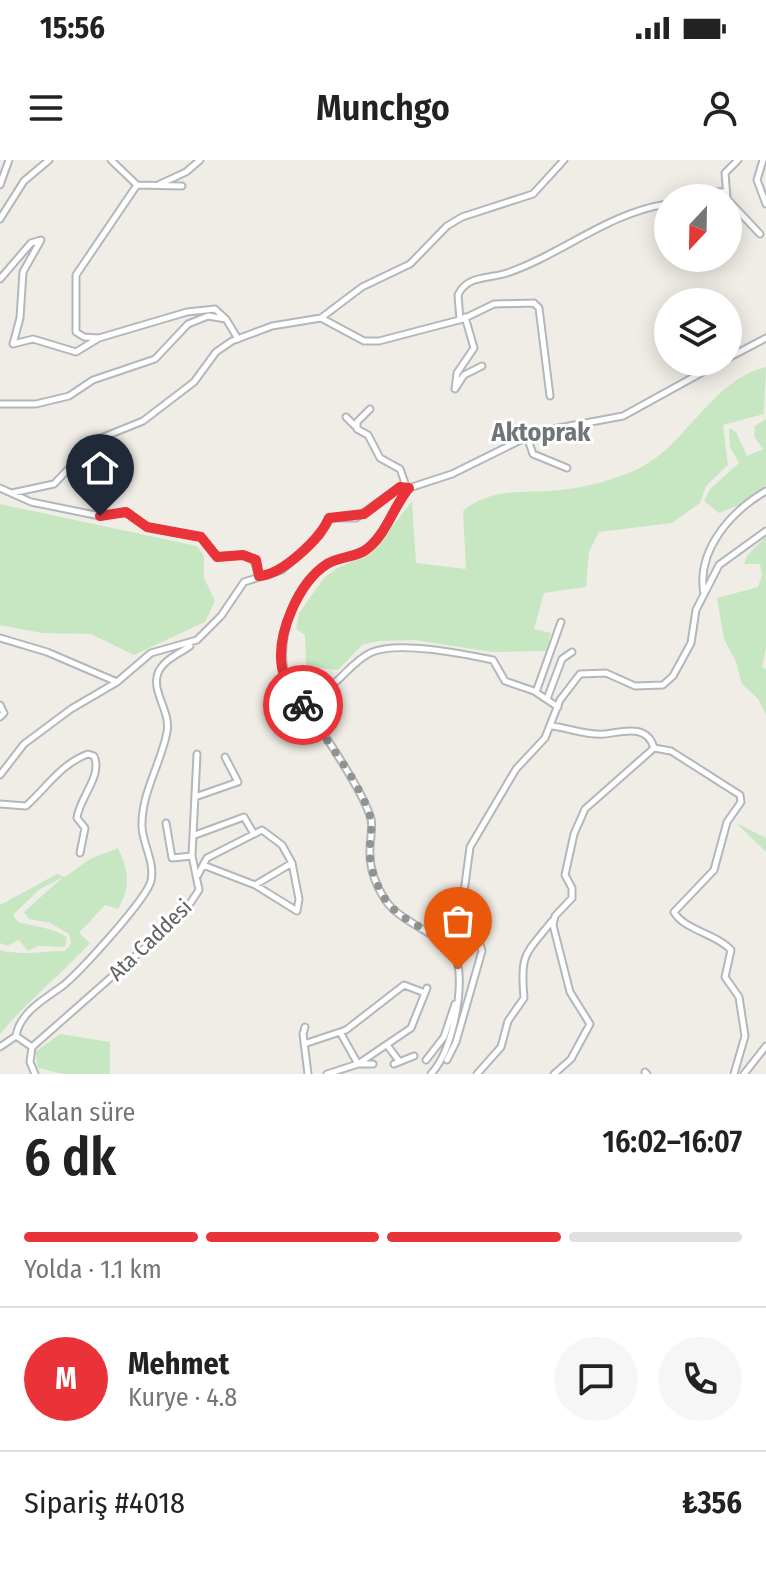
<!DOCTYPE html>
<html lang="tr">
<meta charset="utf-8">
<style>
:root{--surface:#fff;--page:#f6f6f6;--text:#222;--muted:#767676;--line:#e0e0e0;--accent:#e93339}
body{margin:0;font-family:"Fira Sans Condensed",sans-serif;background:var(--page);color:var(--text);height:100vh;display:flex;flex-direction:column;font-size:30px;white-space:nowrap}
*{box-sizing:border-box;margin:0}
p{font-size:26px;color:var(--muted)}
.icon{flex:none;width:44px;height:44px;fill:none;stroke:currentColor;stroke-width:2;stroke-linecap:round;stroke-linejoin:round}
.map{position:relative;height:914px;overflow:hidden}
.sheet{display:flex;flex-direction:column;background:var(--surface);flex:1}
.sheet>*{flex:none}
.needle{width:52px;rotate:202deg}
.tools{position:absolute;left:654px;top:24px;display:grid;gap:16px}
.tools a{display:grid;place-items:center;width:88px;height:88px;border-radius:50%;background:var(--surface);box-shadow:0 4px 20px #0003;font-size:40px}
.pin{position:absolute;display:grid;place-items:center;width:68px;height:68px;color:#fff;margin:-82px -34px;border-radius:50% 50% 50% 0;rotate:-45deg;box-shadow:0 0 8px #0007}
.pin .icon{rotate:45deg}
.courier{position:absolute;display:grid;place-items:center;width:80px;height:80px;margin:-40px;border:6px solid #e93339;border-radius:50%;background:#fff;color:#222;box-shadow:0 2px 10px #0007}
.head em{font-style:normal;font-weight:600}
.head div{display:flex;flex-direction:column-reverse}
.head{display:flex;align-items:center;justify-content:space-between;height:136px;padding:0 24px}
h1{font-size:52px;font-weight:600;line-height:60px}
.bar{display:grid;grid-template-columns:repeat(4,1fr);gap:12px 8px;align-content:center;height:96px;padding:0 24px}
.bar i{height:10px;border-radius:6px;background:var(--line)}
.bar .selected{background:var(--accent)}
.bar p{grid-column:span 4}
.line{display:flex;align-items:center;gap:20px;padding:0 24px;border-top:2px solid var(--line)}
.line div{flex:1}
.round{display:grid;place-items:center;flex:none;width:84px;height:84px;border-radius:42px;background:var(--page)}
.status{display:flex;justify-content:space-between;align-items:center;height:56px;padding:0 40px;background:var(--surface);direction:ltr}
.status svg{height:22px;fill:currentColor}
header{display:flex;justify-content:space-between;align-items:center;height:104px;padding:0 24px;background:var(--surface);font-size:36px;font-weight:600}
.map>svg:first-child{display:block}
</style>
<div class="status"><b>15:56</b><svg viewBox="0 0 49 12"><path d="M0 12V9h3v3zM5 12V6h3v6zM10 12V3h3v9zM15 12V0h3v12zM26 1h20v11H26zM47 4h2v5h-2z"/></svg></div>
<header><svg class="icon" aria-label="menu" viewBox="0 0 24 24"><path d="M4 6h16M4 12h16M4 18h16"/></svg>Munchgo<svg class="icon" aria-label="person" viewBox="0 0 24 24"><circle cx="12" cy="8" r="4"/><path d="M4 21q1-7 8-7t8 7"/></svg></header>
<div class="map">
<svg width="766" height="914" viewBox="0 0 766 914">
<rect width="100%" height="100%" fill="#f0ede6"/>
<path fill="#c7e7c3" d="M766,207L764,254L723,265L728,305L706,326L700,343L672,363L599,372L589,392L586,427L544,433L534,469L551,473L546,491L492,492L415,480L379,481L362,485L338,510L306,506L305,475L296,469L299,453L324,418L337,408L371,394L412,341L416,403L466,409L463,351C493,325 530,335 568,329C592,326 615,319 638,309C686,286 712,219 766,207Z
M766,259V325L744,343L719,353L704,341L710,329L739,303L730,287L729,268L736,272L747,296L763,289L754,277L755,266Z
M0,344L197,386L204,396V418L215,441L205,462L134,495L91,474L42,473L0,465Z
M766,376V488L762,507L766,509V555L758,539L742,524L736,502L724,479L717,438L758,427L762,415L760,404H744L747,396Z
M736,663L766,678V692Z
M118,688C129,711 131,727 118,749L105,745L79,773L90,783C61,815 27,841 0,874V790C22,796 42,791 65,791L71,784L69,774L50,763L29,759L24,752L63,717L40,729L13,755L18,762L53,770L67,777L65,787L38,786L28,791L19,780L7,786L0,783V745L57,714L65,717L90,699Z
M60,874L110,882V914H63L38,908L35,892Z"/>
<g fill="none" stroke-linecap="round" stroke-linejoin="round">
<defs>
<path id="minor" d="M763,0L757,20L766,44
M160,24L186,12L200,0
M0,25L9,0
M137,25L182,26
M683,38L701,31L724,32
M727,38L725,13L738,0
M728,40L760,74
M0,59L24,21L49,0
M0,119L31,83L41,80L23,112L20,158L13,184L33,179L76,192L99,178L187,152L215,149L226,159
M465,157L474,188L457,213L455,229L464,215L482,206
M321,158L364,181H379L463,159L494,144L534,143L539,148L550,236
M460,160L458,135C467,115 489,119 507,113C561,95 609,52 668,44
M98,178L84,177L76,172V115L137,25L111,0
M728,198L766,178
M0,244H36L69,236L93,220L155,199L188,164L208,156L226,159L238,179
M370,249L357,262V269L368,275L380,298L400,309L406,326
M346,257L355,266
M527,277L533,294L567,308
M0,328L31,342L100,356L126,352L147,367L201,377L217,397L243,395L253,398L259,416
M12,333L54,324L96,280L143,261L194,222L216,192L232,181L272,166L321,158L362,127L410,104L447,66L462,57L533,34L564,0
M704,434C696,391 730,352 766,331
M0,478L47,492L117,522
M288,523L305,521L332,525C345,515 354,501 370,493C396,480 464,494 493,500L505,521L534,531L558,547
M536,532L561,462
M547,539L562,499L572,492
M0,545L4,553L0,557
M552,566C568,568 589,576 604,574C619,573 647,562 654,588L585,649L574,674L565,715L572,728V738L555,756L553,765L570,832L590,864L571,899L554,914
M654,588L671,591L740,635L741,642L727,662L714,710L674,752C684,770 717,774 731,790L725,817L739,837L745,876L734,914
M0,615L24,584L71,549L117,522L151,493L197,480L221,456L244,422L282,410L320,375L329,358H356L400,327L409,328
M195,637L238,622L225,597
M0,644L26,646C46,628 62,603 88,594L94,596C103,616 79,638 77,658L85,668L80,693
M166,663L172,698L192,696
M195,675L244,657L254,674
M203,705L207,698L262,670L282,685L292,703L255,725
M198,715L203,705L255,725L297,751L299,739L292,703
M305,867L303,874L308,914
M340,872L358,904
M16,876C20,851 47,838 65,824C82,809 146,740 151,721C155,702 143,685 142,667C141,633 161,604 167,572C171,551 151,532 158,513C163,500 179,494 190,486
M16,876L32,887
M304,884L346,870L404,825L425,833
M387,885L399,901
M0,887L16,876
M32,887L183,754L199,730L192,696L197,594
M32,887L30,902L35,914
M426,900L444,877L455,844
M447,900L456,882L482,791L464,732L470,687L516,609L545,578L560,540L580,514L606,513L635,526L663,525L673,516L691,483L696,450L719,405L766,371
M359,904H373
M394,904L414,896
M645,912L647,914
M327,914L358,904L411,868L427,828
M431,914C452,891 463,835 458,804C452,776 403,766 386,741C376,726 369,707 370,689C370,679 373,669 371,659C363,629 308,549 287,523C274,486 291,424 328,404C344,395 359,397 373,384C389,368 395,345 409,328L452,314L537,272L623,256L721,202
M477,914L501,887L508,861L524,838C520,793 525,795 552,761
M744,914L766,886"/>
</defs>
<use href="#minor" stroke="#b3b7bb" stroke-width="9"/>
<use href="#minor" stroke="#fff" stroke-width="5"/>
</g>
<g fill="none" stroke-linecap="round" stroke-linejoin="round">
<path stroke="#919393" stroke-width="8" stroke-dasharray="0 14.4" d="M303,545C324,578 359,620 370,656C373,667 370,676 370,687C368,705 376,724 385,739C403,768 455,773 458,809"/>
<path stroke="#e93339" stroke-width="10" d="M100,356L126,352L147,367L201,377L217,397L243,395L256,400L259,416C282,415 320,379 329,358L364,354L400,327L409,328C393,347 387,373 367,389C356,398 340,396 327,404C299,422 276,474 282,508C285,523 296,533 303,545"/>
</g>
<g text-anchor="middle" dominant-baseline="central" stroke-width="6" stroke-linejoin="round" paint-order="stroke">
<g font-size="22" fill="#5e6266" stroke="#fff">
<text transform="translate(150 780) rotate(-44)">Ata Caddesi</text>
</g>
<g font-size="26" font-weight="bold" fill="#6f7578" stroke="#fff">
<text x="541" y="272">Aktoprak</text>
</g>
</g>
</svg>
<div class="tools">
<a><svg class="needle" viewBox="-14 -14 28 28"><path d="M0-13l5 13h-10z" fill="#e53935"/><path d="M0 13l5-13h-10z" fill="#767676"/></svg></a>
<a><svg class="icon" aria-label="layers" viewBox="0 0 24 24"><path d="M12 4l9 5-9 5-9-5zM3 14l9 5 9-5"/></svg></a>
</div>
<div class="pin" style="left:458px;top:809px;background:#ea580c"><svg class="icon" aria-label="bag" viewBox="0 0 24 24"><path d="M5 8h14l-1 12H6zM9 8a3 3 0 0 1 6 0"/></svg></div>
<div class="pin" style="left:100px;top:356px;background:#1f2937"><svg class="icon" aria-label="home" viewBox="0 0 24 24"><path d="M3 11l9-7 9 7M6 9v11h12V9"/></svg></div>
<div class="courier" style="left:303px;top:545px"><svg class="icon" aria-label="bike" viewBox="0 0 24 24"><circle cx="6" cy="16" r="4"/><circle cx="18" cy="16" r="4"/><path d="M6 16l4-8h5l3 8M10 8l3 8H6M13 5h3"/></svg></div>
</div>
<section class="sheet">
<div class="head"><div><h1>6 dk</h1><p>Kalan süre</p></div><em>16:02–16:07</em></div>
<div class="bar"><i class="selected"></i><i class="selected"></i><i class="selected"></i><i></i><p>Yolda · 1.1 km</p></div>
<div class="line" style="height:144px"><b class="round" style="background:var(--accent);color:#fff">M</b><div><b>Mehmet</b><p>Kurye · 4.8</p></div><a class="round"><svg class="icon" aria-label="chat" viewBox="0 0 24 24"><path d="M4 5h16v11H9l-5 4z"/></svg></a><a class="round"><svg class="icon" aria-label="phone" viewBox="0 0 24 24"><path d="M5 4h4l2 5-3 2q2 4 5 5l2-3 5 2v4C11 20 4 13 5 4z"/></svg></a></div>
<div class="line" style="height:104px"><div>Sipariş #4018</div><b>₺356</b></div>
</section>
